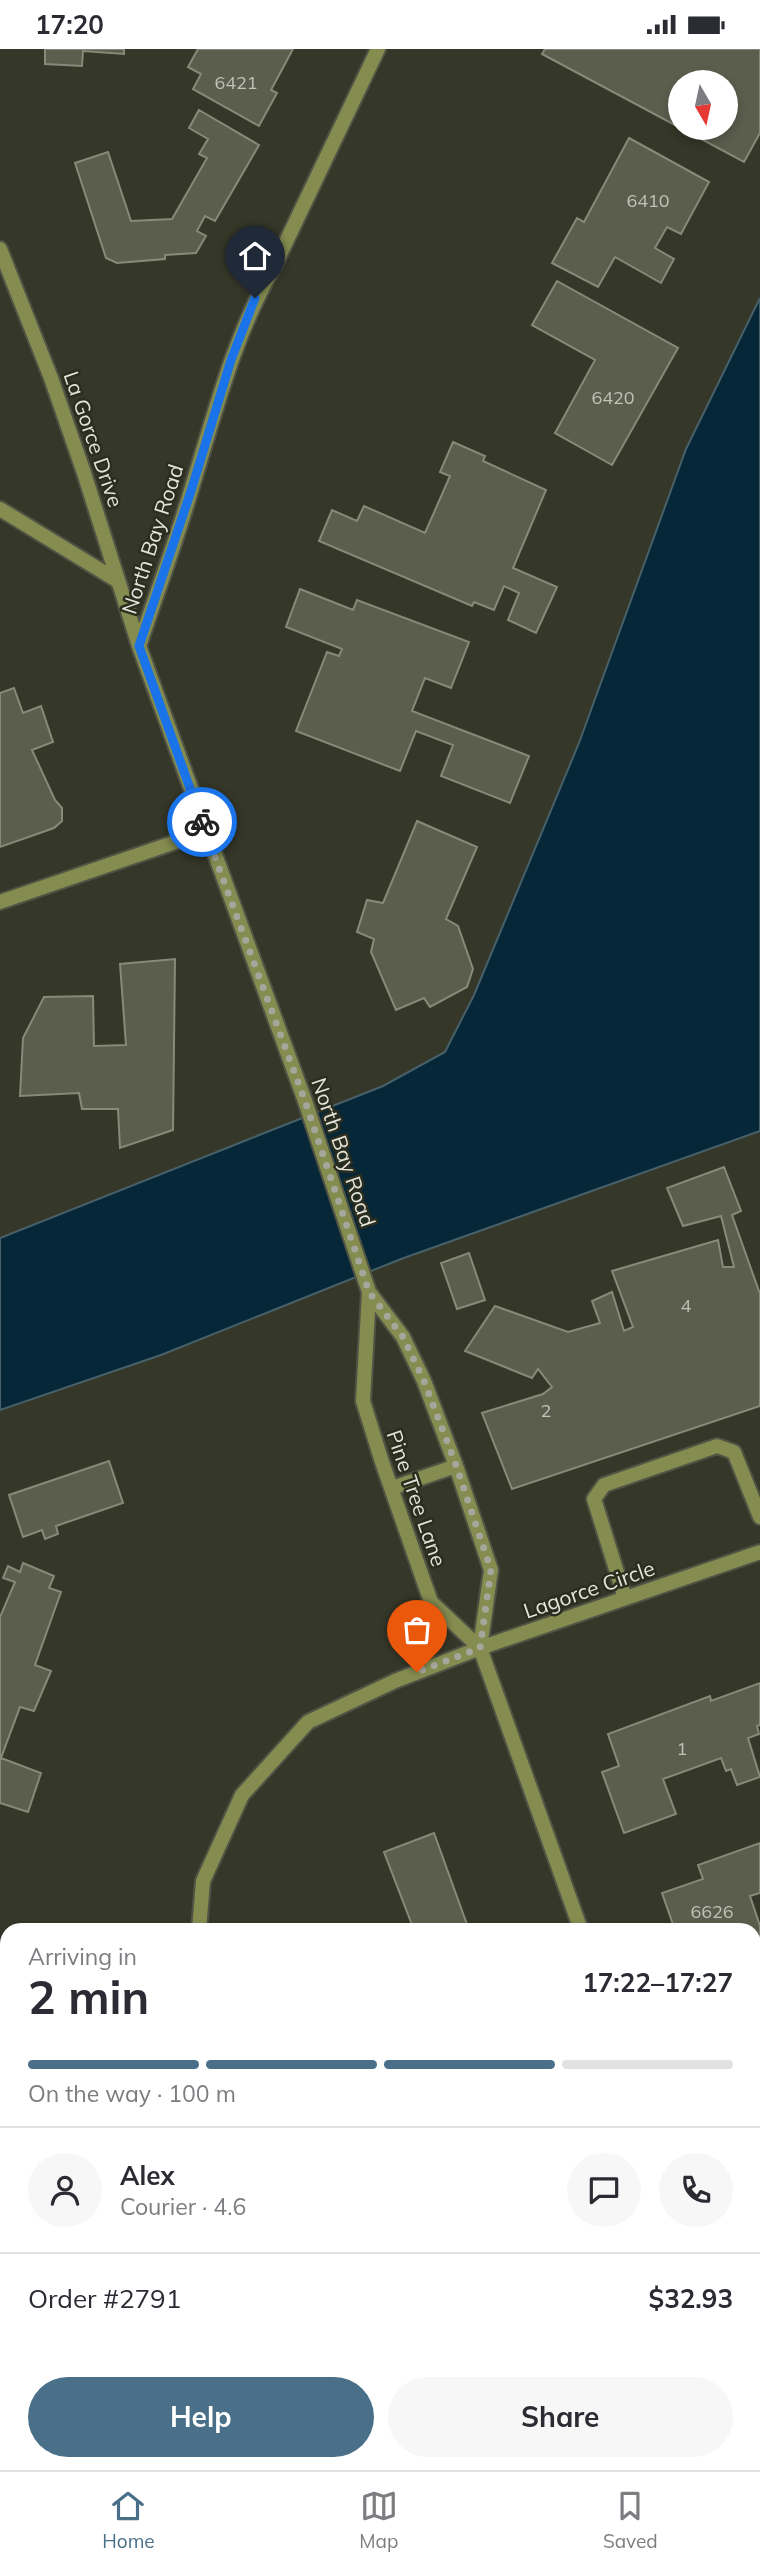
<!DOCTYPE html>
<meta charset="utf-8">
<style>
:root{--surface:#fff;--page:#f7f7f7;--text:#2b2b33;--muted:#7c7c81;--line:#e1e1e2;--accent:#496f89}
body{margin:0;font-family:Mulish,sans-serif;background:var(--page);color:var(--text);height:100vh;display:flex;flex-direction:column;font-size:26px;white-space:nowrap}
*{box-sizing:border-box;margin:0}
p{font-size:23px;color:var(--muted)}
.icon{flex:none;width:38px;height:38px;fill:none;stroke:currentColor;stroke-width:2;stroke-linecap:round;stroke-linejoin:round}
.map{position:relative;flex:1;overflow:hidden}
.sheet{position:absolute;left:0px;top:1874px;width:761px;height:548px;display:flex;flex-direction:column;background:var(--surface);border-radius:21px 21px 0 0;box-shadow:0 4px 10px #0003}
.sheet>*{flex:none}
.needle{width:46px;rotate:171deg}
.controls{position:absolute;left:668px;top:21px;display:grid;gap:14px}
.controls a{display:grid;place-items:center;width:70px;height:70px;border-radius:50%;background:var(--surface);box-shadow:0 4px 10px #0003;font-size:35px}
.pin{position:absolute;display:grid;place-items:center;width:60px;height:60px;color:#fff;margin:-72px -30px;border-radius:50% 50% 50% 0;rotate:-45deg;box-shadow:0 0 7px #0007}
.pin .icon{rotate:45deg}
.courier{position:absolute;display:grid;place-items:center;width:70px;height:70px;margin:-35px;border:5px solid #1a73e8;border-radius:50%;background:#fff;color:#222;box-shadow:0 2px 9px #0007}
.summary em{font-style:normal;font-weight:700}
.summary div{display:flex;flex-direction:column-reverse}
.summary{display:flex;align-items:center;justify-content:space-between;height:119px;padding:0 28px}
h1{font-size:46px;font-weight:700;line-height:52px}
.bar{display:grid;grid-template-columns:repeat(4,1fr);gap:10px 7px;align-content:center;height:84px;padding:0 28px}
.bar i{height:9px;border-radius:5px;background:var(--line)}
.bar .current{background:var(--accent)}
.bar p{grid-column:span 4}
.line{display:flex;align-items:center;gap:18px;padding:0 28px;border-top:2px solid var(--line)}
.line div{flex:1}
.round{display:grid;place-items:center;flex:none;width:74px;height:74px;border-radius:37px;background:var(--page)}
.button{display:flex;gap:14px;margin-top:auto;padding:14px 28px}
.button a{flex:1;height:80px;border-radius:42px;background:var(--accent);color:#fff;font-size:28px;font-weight:700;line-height:80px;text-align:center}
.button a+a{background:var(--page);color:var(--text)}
.status{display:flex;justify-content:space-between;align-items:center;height:49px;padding:0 35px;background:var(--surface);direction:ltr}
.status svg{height:19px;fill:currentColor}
.menu{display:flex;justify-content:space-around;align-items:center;height:98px;border-top:2px solid var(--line);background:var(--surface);font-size:19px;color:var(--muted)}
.menu a{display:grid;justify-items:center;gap:4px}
.menu .current{color:var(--accent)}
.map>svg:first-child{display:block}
</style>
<div class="status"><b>17:20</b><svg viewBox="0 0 49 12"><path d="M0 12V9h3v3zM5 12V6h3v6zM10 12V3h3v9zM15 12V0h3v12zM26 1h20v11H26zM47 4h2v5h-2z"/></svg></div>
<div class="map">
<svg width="760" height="2421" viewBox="0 0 760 2421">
<rect width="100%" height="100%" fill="#353728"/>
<path fill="#062738" stroke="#486069" stroke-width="2" d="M760,249V1082L401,1210L161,1306L0,1361V1189L383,1037L445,1003L474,946L579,694L686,400Z"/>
<path fill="#5b5d4d" stroke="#878a79" stroke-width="2" fill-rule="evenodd" d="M45,0H124V5L83,2L82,17L45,15Z
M198,0H293L271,41L277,44L259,77L193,40L201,25L188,18Z
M545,0H760V84L744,113L542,5ZM681,33H726V79H681Z
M199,61L259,96L215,172L205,167L197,182L206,187L196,204L165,206V210L117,214L106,209L75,114L108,103L131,172L172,170L207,109L199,105L208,90L189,79Z
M629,89L709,133L681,185L667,178L655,199L674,210L661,234L615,208L598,238L552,214L577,169L584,173Z
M557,232L678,299L612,416L555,384L595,311L532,276Z
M453,393L485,407L483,412L546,441L513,519L557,538L536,584L508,571L519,544L504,537L494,561L474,553L472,557L319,492L332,461L357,472L364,457L425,484L450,427L440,423Z
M300,540L353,561L357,551L469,593L451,639L425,629L412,662L529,707L510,754L441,727L453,696L416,682L400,722L296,682L327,603L339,607L342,600L286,578Z
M14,639L23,664L41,657L53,693L32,701L55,751L62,759V772L54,779L0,798V644Z
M417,772L477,798L446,870L458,877L473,920L467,938L430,958L424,949L396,961L371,903L374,890L357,883L367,851L383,854Z
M175,910L173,1081L120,1099L118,1060H82L79,1044L20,1047L23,989L44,948L93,947L94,997L126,996L120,915Z
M724,1118L741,1162L732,1166L760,1245V1357L512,1440L482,1364L543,1345L552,1338L538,1320L532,1329L465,1302L495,1257L568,1283L600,1274L592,1252L612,1243L624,1282L633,1278L612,1222L718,1191L723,1218H734L721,1167L683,1177L667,1139Z
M469,1204L485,1251L457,1260L441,1214Z
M109,1412L123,1454L56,1477L58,1485L45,1490L42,1481L23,1488L9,1446Z
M23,1514L54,1527L49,1539L61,1543L35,1616L51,1622L34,1662L20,1658L1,1709L41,1724L28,1763L0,1754V1568L15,1533L3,1529L8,1517L20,1523Z
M760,1634V1676L757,1677L759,1685L748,1689L760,1728L737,1736L731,1720L726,1722L721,1709L663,1730L676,1765L624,1784L602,1723L619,1717L608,1685L710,1647L711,1652Z
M434,1784L469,1881H414L384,1803Z
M760,1794V1844L750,1847L760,1877V1933L754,1935V1881H675L662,1844L703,1830L698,1816Z
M760,1971V2105L755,2106L754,1973Z
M0,2008H7V2061L0,2062Z
M7,2099V2137H1L4,2158L7,2162V2226L0,2228V2100Z
M7,2334V2415H190L193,2421H130L128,2418L121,2421H0V2338Z"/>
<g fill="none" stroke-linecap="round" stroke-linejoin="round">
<defs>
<path id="lane" d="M625,1549L594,1450L604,1436L717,1397L734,1403L760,1468"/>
<path id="street" d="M0,200L51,329L84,424L139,597L305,1052L369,1243L403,1288L424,1332L456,1417L491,1521L480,1599
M0,460L118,532
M139,597C157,543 177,490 193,435C216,360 235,284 275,216L378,0
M0,853L205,783
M369,1243L363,1352L382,1413L431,1553L480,1599L581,1881
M392,1439L456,1417
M199,1881L203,1832L242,1746L308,1673L395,1632L480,1599L760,1503
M754,2371L760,2387
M339,2415L344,2421"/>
</defs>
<use href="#lane" stroke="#515345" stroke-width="18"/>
<use href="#street" stroke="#515345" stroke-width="18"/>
<use href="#lane" stroke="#848c50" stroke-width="14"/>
<use href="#street" stroke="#848c50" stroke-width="14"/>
</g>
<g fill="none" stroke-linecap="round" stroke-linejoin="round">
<path stroke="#a6a79c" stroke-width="7" stroke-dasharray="0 12.6" d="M202,773L305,1052L369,1243L403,1288L424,1332L456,1416L491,1521L480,1599L417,1623"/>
<path stroke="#1a73e8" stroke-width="9" d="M202,773L139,597L191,442L231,311L255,249"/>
</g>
<g text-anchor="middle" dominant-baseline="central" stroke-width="5" stroke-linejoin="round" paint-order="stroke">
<g font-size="18" fill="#c1c2b8">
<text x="236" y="33">6421</text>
<text x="648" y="151">6410</text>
<text x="613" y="348">6420</text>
<text x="686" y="1256">4</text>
<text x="546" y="1361">2</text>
<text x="682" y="1699">1</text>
<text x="712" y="1862">6626</text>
</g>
<g font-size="21" fill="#e3e4db" stroke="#2b2d1e">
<text transform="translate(94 390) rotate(71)">La Gorce Drive</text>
<text transform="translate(152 490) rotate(-72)">North Bay Road</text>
<text transform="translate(344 1103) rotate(71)">North Bay Road</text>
<text transform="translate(417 1449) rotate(71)">Pine Tree Lane</text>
<text transform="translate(589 1540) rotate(-19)">Lagorce Circle</text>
</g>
</g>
</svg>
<div class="controls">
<a><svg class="needle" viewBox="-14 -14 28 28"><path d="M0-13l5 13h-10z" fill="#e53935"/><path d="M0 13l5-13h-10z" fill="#7c7c81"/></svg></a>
</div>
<div class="pin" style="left:417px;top:1623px;background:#ea580c"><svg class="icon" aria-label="bag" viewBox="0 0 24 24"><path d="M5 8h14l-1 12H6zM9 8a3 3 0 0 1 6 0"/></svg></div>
<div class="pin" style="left:255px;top:249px;background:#1f2937"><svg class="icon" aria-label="home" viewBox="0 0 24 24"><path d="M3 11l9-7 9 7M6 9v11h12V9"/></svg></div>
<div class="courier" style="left:202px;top:773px"><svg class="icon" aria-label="bike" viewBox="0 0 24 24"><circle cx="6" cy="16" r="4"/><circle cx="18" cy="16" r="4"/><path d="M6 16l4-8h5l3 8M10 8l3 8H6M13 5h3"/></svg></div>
<section class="sheet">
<div class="summary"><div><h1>2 min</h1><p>Arriving in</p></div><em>17:22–17:27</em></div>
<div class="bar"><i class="current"></i><i class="current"></i><i class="current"></i><i></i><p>On the way · 100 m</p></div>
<div class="line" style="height:126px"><a class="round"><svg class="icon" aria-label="person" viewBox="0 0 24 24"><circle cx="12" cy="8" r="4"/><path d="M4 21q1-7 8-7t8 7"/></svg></a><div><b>Alex</b><p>Courier · 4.6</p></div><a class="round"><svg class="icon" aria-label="chat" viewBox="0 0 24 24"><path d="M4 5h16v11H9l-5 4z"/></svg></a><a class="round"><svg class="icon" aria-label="phone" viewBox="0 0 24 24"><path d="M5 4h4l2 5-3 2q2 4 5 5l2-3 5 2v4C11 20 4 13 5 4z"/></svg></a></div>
<div class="line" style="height:91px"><div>Order #2791</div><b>$32.93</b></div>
<div class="button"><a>Help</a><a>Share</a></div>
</section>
</div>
<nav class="menu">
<a class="current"><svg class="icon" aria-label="home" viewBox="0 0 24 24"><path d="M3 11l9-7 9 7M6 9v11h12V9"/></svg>Home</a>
<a><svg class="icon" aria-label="map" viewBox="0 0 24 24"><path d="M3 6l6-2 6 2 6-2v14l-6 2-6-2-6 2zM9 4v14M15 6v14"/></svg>Map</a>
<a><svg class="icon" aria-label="saved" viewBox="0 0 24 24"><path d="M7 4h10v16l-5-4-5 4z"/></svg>Saved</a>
</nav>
